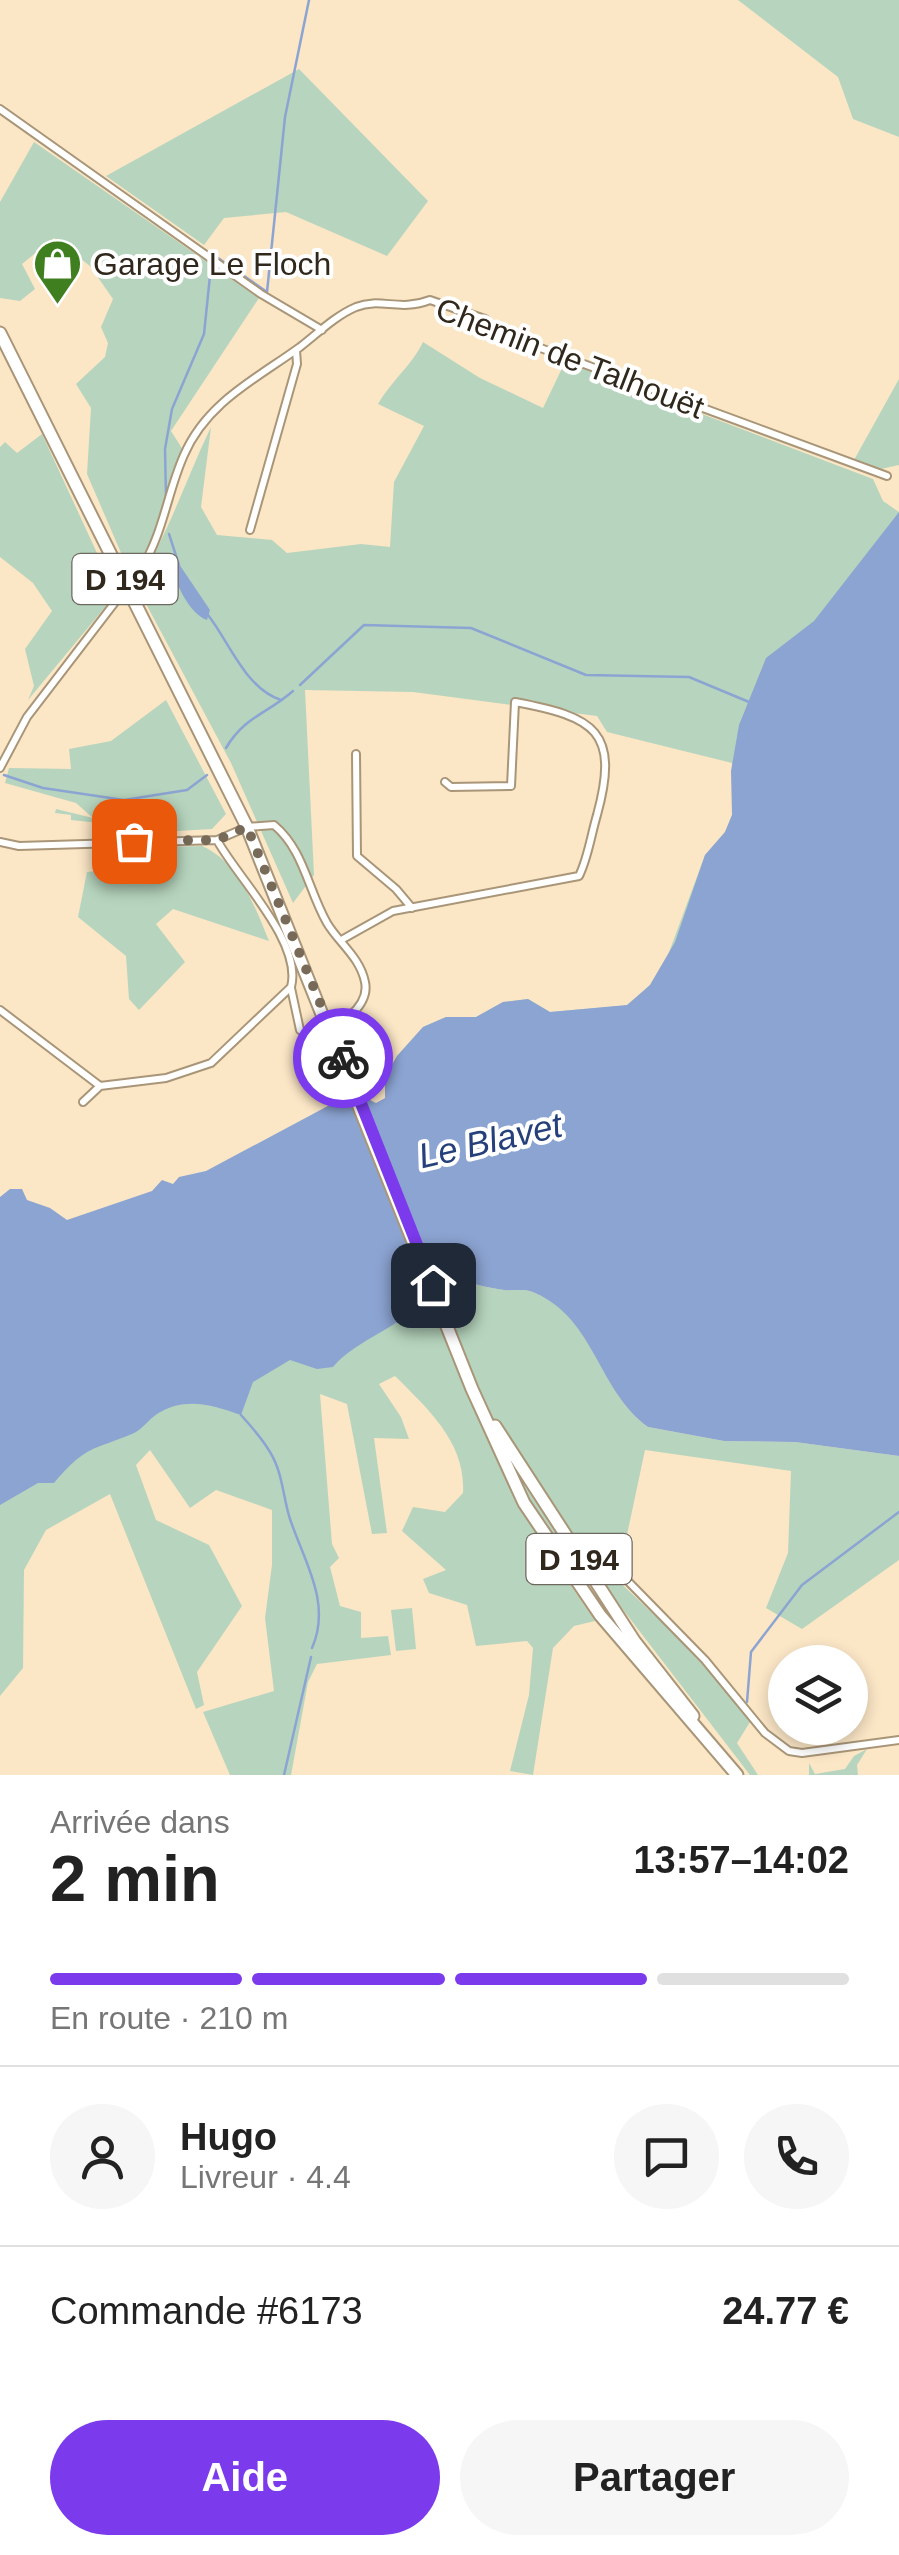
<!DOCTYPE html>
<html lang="fr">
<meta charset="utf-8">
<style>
:root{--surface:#fff;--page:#f6f6f6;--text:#222;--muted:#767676;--line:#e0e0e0;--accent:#7c3aed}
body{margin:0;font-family:Arial,sans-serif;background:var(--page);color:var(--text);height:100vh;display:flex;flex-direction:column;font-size:38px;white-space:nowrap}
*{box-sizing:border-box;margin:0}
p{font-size:32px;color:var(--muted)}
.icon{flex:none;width:55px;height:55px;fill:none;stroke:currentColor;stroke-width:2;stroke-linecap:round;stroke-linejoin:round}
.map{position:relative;height:1775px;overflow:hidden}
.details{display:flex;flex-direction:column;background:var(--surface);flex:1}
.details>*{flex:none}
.tools{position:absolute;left:768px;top:1645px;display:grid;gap:20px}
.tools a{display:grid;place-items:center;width:100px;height:100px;border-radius:50%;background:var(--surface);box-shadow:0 5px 15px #0003;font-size:50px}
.pin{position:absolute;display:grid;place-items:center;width:85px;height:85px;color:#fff;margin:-42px;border-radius:20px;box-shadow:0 5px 15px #0006}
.courier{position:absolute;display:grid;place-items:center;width:100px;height:100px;margin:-50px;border:8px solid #7c3aed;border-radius:50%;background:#fff;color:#222;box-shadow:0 2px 12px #0007}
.headline em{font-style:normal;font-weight:700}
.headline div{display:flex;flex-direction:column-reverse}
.headline{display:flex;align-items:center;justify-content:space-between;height:170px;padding:0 50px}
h1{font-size:65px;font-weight:700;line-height:75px}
.bar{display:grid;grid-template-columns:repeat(4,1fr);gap:15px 10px;align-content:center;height:120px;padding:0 50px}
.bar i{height:12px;border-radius:8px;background:var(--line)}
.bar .on{background:var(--accent)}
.bar p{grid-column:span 4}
.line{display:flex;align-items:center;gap:25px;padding:0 50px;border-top:2px solid var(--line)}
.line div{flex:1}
.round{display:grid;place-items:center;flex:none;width:105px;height:105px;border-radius:52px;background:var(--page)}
.button{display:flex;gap:20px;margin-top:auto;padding:20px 50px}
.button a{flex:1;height:115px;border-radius:60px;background:var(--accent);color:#fff;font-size:40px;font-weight:700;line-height:115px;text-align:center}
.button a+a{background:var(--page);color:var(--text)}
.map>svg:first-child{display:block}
</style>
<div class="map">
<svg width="899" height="1775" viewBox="0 0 899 1775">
<rect width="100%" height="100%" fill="#fbe6c6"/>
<path fill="#b7d5be" d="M738,0H899V137L853,119L838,77Z
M299,69L428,201L387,256L286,212L224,218L204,245L106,176Z
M34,142L259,298L171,431L183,450L155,534L131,576L87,474L91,408L76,384L105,357L108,343L101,327L113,299L90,266L54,238L22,264L35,289L20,301L0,298V202Z
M423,342L480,378L543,408L565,362L873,479L883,501L899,512V974L385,1078L397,1056L423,1027L446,1017H476L503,1002L528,999L550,1012L631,1005L650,985L668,955L705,855L725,832L732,815V763L607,732L597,716L413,692L305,690L314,875L293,903L231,763L136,585C168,536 185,481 211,427L201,507L217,535L272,540L287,553L361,544L390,547L394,482L424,426L378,404C393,379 412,365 423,342Z
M899,379V465L881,469L854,460Z
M42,434L116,594L28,700L34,686L25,649L52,611L33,583L0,557V447L5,442L17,453Z
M166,700L226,814L212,829L177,831L71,820V815L55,813L56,809L93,818L76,803L5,783L9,768L71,769L69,749L111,741Z
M202,846C239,862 255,907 269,941L173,909L156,924L185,962L139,1010L129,999L126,956L78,917L87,872L119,869L117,848Z
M451,1278C468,1282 487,1288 504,1290C515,1291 525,1288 535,1293C595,1318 598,1391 648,1427L724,1441L795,1442L899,1456V1560L802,1629L766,1608L788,1553L791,1471L645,1450L624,1549L607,1559L588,1558L570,1531L543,1545L595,1621L574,1626L553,1648L533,1775L510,1771L529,1695L533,1648L527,1641L476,1646L467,1605L429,1593L423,1579L446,1570L402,1531L413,1507L445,1512L463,1493C466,1443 429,1410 395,1376L379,1384L401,1417L409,1439L374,1438L387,1533L372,1534L347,1404L320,1394L332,1544L339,1558L330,1567L340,1606L361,1612V1638L388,1636L391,1655L317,1664L308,1682L291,1775H230L203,1712L274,1691L265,1618L272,1565V1510L216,1490L190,1508L150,1450L136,1465L156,1520L209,1545L242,1606L197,1672L204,1705L196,1709L110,1494L46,1530L24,1570L23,1668L0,1696V1428L440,1288Z
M611,1574L703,1661L750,1722L737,1743L758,1775H750L601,1581Z
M412,1608L416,1649L396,1651L391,1610Z
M867,1749L857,1765L858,1775H809V1763L815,1774L845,1769L854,1756Z"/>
<path fill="#8ca4d2" d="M899,512V1456L795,1442L724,1441L648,1427C598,1391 595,1319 535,1293C525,1288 515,1291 504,1290C487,1288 468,1282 451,1278L433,1294L422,1297C404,1328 357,1338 333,1367L317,1369L290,1360L253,1382L241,1415C213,1405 185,1396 157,1414C148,1420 142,1430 132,1434C90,1451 86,1446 54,1483H38L0,1505V1197L10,1189H22L27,1200L50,1208L67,1220L152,1191L162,1180L173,1184L179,1177L206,1171L354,1092L376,1103L385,1098V1078L397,1056L423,1027L446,1017H476L503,1002L528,999L550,1012L627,1005L650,985L675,942L705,855L725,832L732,815L731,771L739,725L766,658L814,621Z
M179,564L210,610L207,620C190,614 177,586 171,568Z"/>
<path fill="#fbe6c6" d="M353,1087H360L442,1293L435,1299Z"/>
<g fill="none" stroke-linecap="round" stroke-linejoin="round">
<path stroke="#8ca4d2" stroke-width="2.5" d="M218,258L267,292L285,117L309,0
M166,497L165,449L172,409L204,334L211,266
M169,534L179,565
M208,615C230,643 245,688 281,700
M300,685L364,625L471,628L586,675L689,677L749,702
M226,748C245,716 267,714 293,691
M4,775L43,788L124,800L187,790L207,775
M241,1415C251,1426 263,1440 270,1452C283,1473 283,1498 290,1519C304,1561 332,1603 312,1648
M747,1702L751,1652L802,1585L899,1512
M284,1775L311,1657"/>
<path stroke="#d2c0a4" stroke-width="6" stroke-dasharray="6 3" stroke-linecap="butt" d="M116,601L141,569
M328,1027L350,1016"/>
<defs>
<path id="minor" d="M0,109L261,294L322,330
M250,530L297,364L296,350
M141,569C164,532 167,493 184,455C207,402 256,379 300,347C318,333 335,316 356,307C381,297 399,312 430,300L485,319L500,333L887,476
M356,754L357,856L396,889L412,908
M0,768L27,717L116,601
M0,842L19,846L217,840L247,827L274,825C304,850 308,890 327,923C338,942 360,957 365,982C368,996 360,1007 350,1016
M343,939L393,911L579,876C588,858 591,835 597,815C620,731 595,717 515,702L511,786L451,787L445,782
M291,988L300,1030L308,1034L318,1031
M0,1010L100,1086
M83,1102L100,1086L166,1078L211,1063L291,987C303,942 236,876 217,840
M589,1564H608L618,1571L705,1660L765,1733L789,1751L802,1753L899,1740"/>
<path id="primary" d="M0,333L247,827L472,1389L524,1503L600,1615L737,1775
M495,1426L635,1642L693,1716"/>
</defs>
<use href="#minor" stroke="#a99678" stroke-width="10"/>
<use href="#primary" stroke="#a99678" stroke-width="15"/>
<use href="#minor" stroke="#fff" stroke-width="6"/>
<use href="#primary" stroke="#fff" stroke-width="11"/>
</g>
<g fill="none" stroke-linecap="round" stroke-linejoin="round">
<path stroke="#776a58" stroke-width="10" stroke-dasharray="0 18" d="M134,841L217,840L247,827L343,1058"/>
<path stroke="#7c3aed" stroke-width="12" d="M343,1058L433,1285"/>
</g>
<defs>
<symbol id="shop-pin" viewBox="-11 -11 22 30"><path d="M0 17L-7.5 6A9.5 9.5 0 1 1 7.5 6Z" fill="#407f1f" stroke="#fff"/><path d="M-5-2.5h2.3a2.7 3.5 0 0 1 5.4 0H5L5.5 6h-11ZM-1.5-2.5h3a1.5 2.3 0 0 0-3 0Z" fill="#fff"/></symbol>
</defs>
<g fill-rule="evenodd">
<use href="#shop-pin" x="30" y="236" width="55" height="75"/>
</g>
<g text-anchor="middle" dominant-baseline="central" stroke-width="8" stroke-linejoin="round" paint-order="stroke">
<g fill="#fff" stroke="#6e6860" stroke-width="2.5">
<rect x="72.5" y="554" width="105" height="50" rx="8"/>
<rect x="526.5" y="1534" width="105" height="50" rx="8"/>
</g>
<g font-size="30" font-weight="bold" fill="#30281c">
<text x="125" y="579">D 194</text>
<text x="579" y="1559">D 194</text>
</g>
<g font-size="32" fill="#30281c" stroke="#fff" text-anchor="start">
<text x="93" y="264">Garage Le Floch</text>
</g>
<g font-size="32" fill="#30281c" stroke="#fff">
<text transform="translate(570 358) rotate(21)">Chemin de Talhouët</text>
</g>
<g font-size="35" font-style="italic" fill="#25407a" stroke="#fff">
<text transform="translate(490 1140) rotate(-13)">Le Blavet</text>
</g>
</g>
</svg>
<div class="tools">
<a><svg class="icon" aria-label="layers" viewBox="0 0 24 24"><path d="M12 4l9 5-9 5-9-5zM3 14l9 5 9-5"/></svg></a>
</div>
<div class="pin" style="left:134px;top:841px;background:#ea580c"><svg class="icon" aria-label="bag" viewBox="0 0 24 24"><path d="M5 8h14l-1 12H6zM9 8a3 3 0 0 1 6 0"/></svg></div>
<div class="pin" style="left:433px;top:1285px;background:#1f2937"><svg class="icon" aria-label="home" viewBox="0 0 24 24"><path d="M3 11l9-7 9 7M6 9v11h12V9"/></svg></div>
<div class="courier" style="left:343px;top:1058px"><svg class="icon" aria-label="bike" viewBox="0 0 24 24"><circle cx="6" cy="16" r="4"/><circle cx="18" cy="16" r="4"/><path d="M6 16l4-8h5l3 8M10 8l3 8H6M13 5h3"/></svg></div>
</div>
<section class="details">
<div class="headline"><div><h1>2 min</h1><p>Arrivée dans</p></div><em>13:57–14:02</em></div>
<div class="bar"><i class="on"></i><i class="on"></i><i class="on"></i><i></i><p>En route · 210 m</p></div>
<div class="line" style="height:180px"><a class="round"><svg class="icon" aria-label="person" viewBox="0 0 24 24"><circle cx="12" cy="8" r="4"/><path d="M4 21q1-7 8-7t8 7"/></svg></a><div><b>Hugo</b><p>Livreur · 4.4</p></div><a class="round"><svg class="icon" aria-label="chat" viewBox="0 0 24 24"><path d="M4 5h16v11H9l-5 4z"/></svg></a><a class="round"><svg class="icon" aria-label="phone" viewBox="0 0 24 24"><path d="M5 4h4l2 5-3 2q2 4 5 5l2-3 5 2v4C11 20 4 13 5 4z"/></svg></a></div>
<div class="line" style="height:130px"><div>Commande #6173</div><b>24.77 €</b></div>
<div class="button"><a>Aide</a><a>Partager</a></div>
</section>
